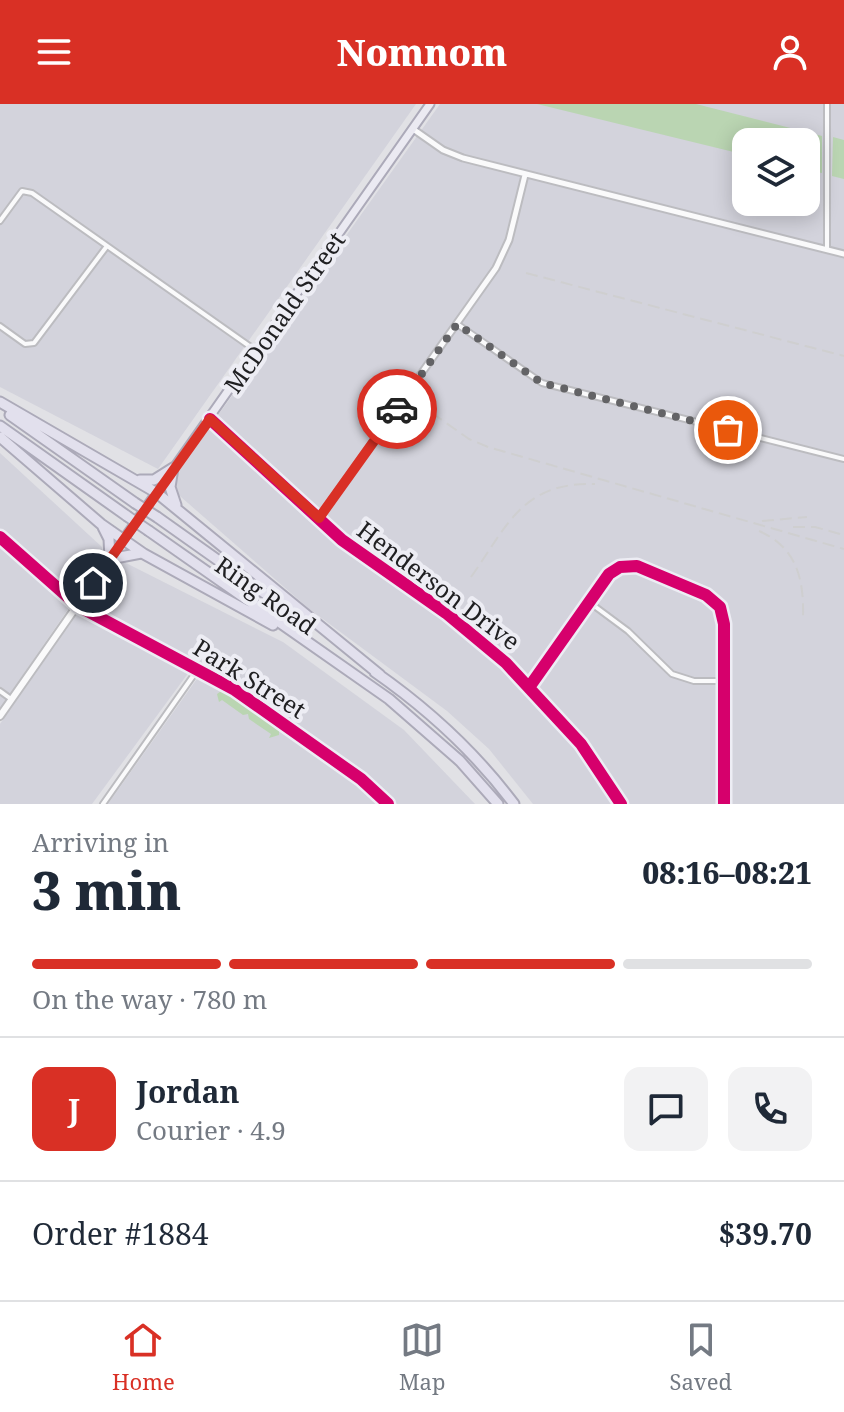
<!DOCTYPE html>
<meta charset="utf-8">
<style>
:root{--surface:#fff;--page:#f2f2f3;--text:#1f2937;--muted:#747a83;--line:#e0e1e3;--accent:#d93025}
body{margin:0;font-family:"Noto Serif",serif;background:var(--page);color:var(--text);height:100vh;display:flex;flex-direction:column;font-size:30px;white-space:nowrap}
*{box-sizing:border-box;margin:0}
p{font-size:26px;color:var(--muted)}
.icon{flex:none;width:44px;height:44px;fill:none;stroke:currentColor;stroke-width:2;stroke-linecap:round;stroke-linejoin:round}
.map{position:relative;height:700px;overflow:hidden}
.sheet{display:flex;flex-direction:column;background:var(--surface);flex:1}
.sheet>*{flex:none}
.controls{position:absolute;left:732px;top:24px;display:grid;gap:16px}
.controls a{display:grid;place-items:center;width:88px;height:88px;border-radius:16px;background:var(--surface);box-shadow:0 4px 20px #0003;font-size:40px}
.pin{position:absolute;display:grid;place-items:center;width:68px;height:68px;color:#fff;margin:-34px;border:4px solid #fff;border-radius:50%;box-shadow:0 2px 8px #0007}
.courier{position:absolute;display:grid;place-items:center;width:80px;height:80px;margin:-40px;border:6px solid #d93025;border-radius:50%;background:#fff;color:#222;box-shadow:0 2px 10px #0007}
.head em{font-style:normal;font-weight:800}
.head div{display:flex;flex-direction:column-reverse}
.head{display:flex;align-items:center;justify-content:space-between;height:136px;padding:0 32px}
h1{font-size:52px;font-weight:800;line-height:60px}
.bar{display:grid;grid-template-columns:repeat(4,1fr);gap:12px 8px;align-content:center;height:96px;padding:0 32px}
.bar i{height:10px;border-radius:6px;background:var(--line)}
.bar .active{background:var(--accent)}
.bar p{grid-column:span 4}
.line{display:flex;align-items:center;gap:20px;padding:0 32px;border-top:2px solid var(--line)}
.line div{flex:1}
.round{display:grid;place-items:center;flex:none;width:84px;height:84px;border-radius:16px;background:var(--page)}
header{display:flex;justify-content:space-between;align-items:center;height:104px;padding:0 32px;background:var(--accent);color:#fff;font-size:36px;font-weight:800}
.tab-bar{display:flex;justify-content:space-around;align-items:center;height:112px;border-top:2px solid var(--line);background:var(--surface);font-size:22px;color:var(--muted)}
.tab-bar a{display:grid;justify-items:center;gap:4px}
.tab-bar .active{color:var(--accent)}
.map>svg:first-child{display:block}
</style>
<header><svg class="icon" aria-label="menu" viewBox="0 0 24 24"><path d="M4 6h16M4 12h16M4 18h16"/></svg>Nomnom<svg class="icon" aria-label="person" viewBox="0 0 24 24"><circle cx="12" cy="8" r="4"/><path d="M4 21q1-7 8-7t8 7"/></svg></header>
<div class="map">
<svg width="844" height="700" viewBox="0 0 844 700">
<rect width="100%" height="100%" fill="#e1e1e5"/>
<path fill="#d3d3dc" fill-rule="evenodd" d="M0,0H416L158,365L0,283Z
M440,0H844V700H533L489,645L447,607L308,504L173,386L179,366ZM746,38H806V98H746Z
M0,349L102,443L104,453L0,604Z
M120,456L283,538L404,626L475,700H394L375,679L245,588L88,502V496L113,460Z
M78,509L189,568L92,700H0V620Z
M199,572L227,586L365,684L381,700H108Z"/>
<path fill="#bad5b2" d="M537,0H696L822,32V69L806,66V38H746V51Z
M833,33L844,36V75L832,72Z
M224,585L279,623V631L269,634L271,630L249,615L248,610L243,611L222,596L219,598L217,590Z"/>
<g fill="none" stroke-linecap="round" stroke-linejoin="round">
<defs>
<path id="minor" d="M0,117L22,87L32,89L255,246
M827,145V0
M457,220L542,279L844,355
M0,222L25,240L34,239L107,142
M0,433L78,502
M589,498L628,527L672,570L694,577H724
M530,582L609,470L620,463L637,462L706,491L720,503L724,520V700
M0,587L11,595
M103,700L198,565"/>
<path id="tertiary" d="M413,25L443,46L463,54L844,150
M210,315L342,436L446,509L506,559L581,640L621,700
M319,414L496,164L509,136L525,71
M78,502L235,586L361,675L388,700"/>
<path id="secondary" d="M0,612L123,436"/>
<path id="primary" d="M123,436L430,0"/>
<path id="motorway" d="M0,298L157,389L380,571
M10,311L135,399
M0,322L127,412
M0,333L101,420L144,450L273,521
M173,364L170,383L176,401
M140,376H154L173,364
M157,413L308,520
M103,423L109,435L110,455L141,449
M149,427L389,595L460,657L498,700
M375,568C428,605 475,648 514,700"/>
</defs>
<use href="#minor" stroke="#bcbcc0" stroke-width="8"/>
<use href="#tertiary" stroke="#bcbcc0" stroke-width="9"/>
<use href="#secondary" stroke="#bcbcc0" stroke-width="10"/>
<use href="#primary" stroke="#acaab9" stroke-width="11"/>
<use href="#motorway" stroke="#acaab9" stroke-width="13"/>
<use href="#minor" stroke="#fafafb" stroke-width="4"/>
<use href="#tertiary" stroke="#fafafb" stroke-width="5"/>
<use href="#secondary" stroke="#fafafb" stroke-width="6"/>
<use href="#primary" stroke="#ebeaf2" stroke-width="7"/>
<use href="#motorway" stroke="#e2e0ed" stroke-width="9"/>
<path stroke="#cfcfd0" stroke-width="2" stroke-dasharray="12 6" stroke-linecap="butt" d="M526,169L844,252
M432,309L469,335L488,343L844,445
M762,417L807,413
M793,423H815L844,431
M759,427C796,443 804,474 803,512
M471,473C508,421 522,378 595,380"/>
<defs>
<path id="motorway-bridge" d="M135,399L157,413
M127,412L149,427"/>
</defs>
<use href="#motorway-bridge" stroke="#acaab9" stroke-width="13" stroke-linecap="butt"/>
<use href="#motorway-bridge" stroke="#e2e0ed" stroke-width="9"/>
<defs>
<path id="cycleway" d="M210,315L342,436L446,509L506,559L581,640L621,700
M0,433L78,502L235,586L361,675L388,700
M530,582L609,470L620,463L637,462L706,491L720,503L724,520V700"/>
</defs>
<use href="#cycleway" stroke="#ededf4" stroke-width="17"/>
<use href="#cycleway" stroke="#d6006c" stroke-width="12"/>
</g>
<g fill="none" stroke-linecap="round" stroke-linejoin="round">
<path stroke="#636366" stroke-width="8" stroke-dasharray="0 14.4" d="M397,305L457,220L542,279L728,326"/>
<path stroke="#d93025" stroke-width="10" d="M93,479L210,315L319,414L397,305"/>
</g>
<g text-anchor="middle" dominant-baseline="central" stroke-width="8" stroke-linejoin="round" paint-order="stroke">
<g font-size="24" fill="#1f1f21" stroke="#ededf4">
<text transform="translate(284 208) rotate(-55)">McDonald Street</text>
<text transform="translate(439 481) rotate(37)">Henderson Drive</text>
<text transform="translate(266 491) rotate(35)">Ring Road</text>
<text transform="translate(250 574) rotate(32)">Park Street</text>
</g>
</g>
</svg>
<div class="controls">
<a><svg class="icon" aria-label="layers" viewBox="0 0 24 24"><path d="M12 4l9 5-9 5-9-5zM3 14l9 5 9-5"/></svg></a>
</div>
<div class="pin" style="left:728px;top:326px;background:#ea580c"><svg class="icon" aria-label="bag" viewBox="0 0 24 24"><path d="M5 8h14l-1 12H6zM9 8a3 3 0 0 1 6 0"/></svg></div>
<div class="pin" style="left:93px;top:479px;background:#1f2937"><svg class="icon" aria-label="home" viewBox="0 0 24 24"><path d="M3 11l9-7 9 7M6 9v11h12V9"/></svg></div>
<div class="courier" style="left:397px;top:305px"><svg class="icon" aria-label="car" viewBox="0 0 24 24"><path d="M5 17H2v-5l4-1 3-4h7l3 4 3 1v5h-3M9 17h6M6 11h13"/><circle cx="7" cy="17" r="2"/><circle cx="17" cy="17" r="2"/></svg></div>
</div>
<section class="sheet">
<div class="head"><div><h1>3 min</h1><p>Arriving in</p></div><em>08:16–08:21</em></div>
<div class="bar"><i class="active"></i><i class="active"></i><i class="active"></i><i></i><p>On the way · 780 m</p></div>
<div class="line" style="height:144px"><b class="round" style="background:var(--accent);color:#fff">J</b><div><b>Jordan</b><p>Courier · 4.9</p></div><a class="round"><svg class="icon" aria-label="chat" viewBox="0 0 24 24"><path d="M4 5h16v11H9l-5 4z"/></svg></a><a class="round"><svg class="icon" aria-label="phone" viewBox="0 0 24 24"><path d="M5 4h4l2 5-3 2q2 4 5 5l2-3 5 2v4C11 20 4 13 5 4z"/></svg></a></div>
<div class="line" style="height:104px"><div>Order #1884</div><b>$39.70</b></div>
</section>
<nav class="tab-bar">
<a class="active"><svg class="icon" aria-label="home" viewBox="0 0 24 24"><path d="M3 11l9-7 9 7M6 9v11h12V9"/></svg>Home</a>
<a><svg class="icon" aria-label="map" viewBox="0 0 24 24"><path d="M3 6l6-2 6 2 6-2v14l-6 2-6-2-6 2zM9 4v14M15 6v14"/></svg>Map</a>
<a><svg class="icon" aria-label="saved" viewBox="0 0 24 24"><path d="M7 4h10v16l-5-4-5 4z"/></svg>Saved</a>
</nav>
